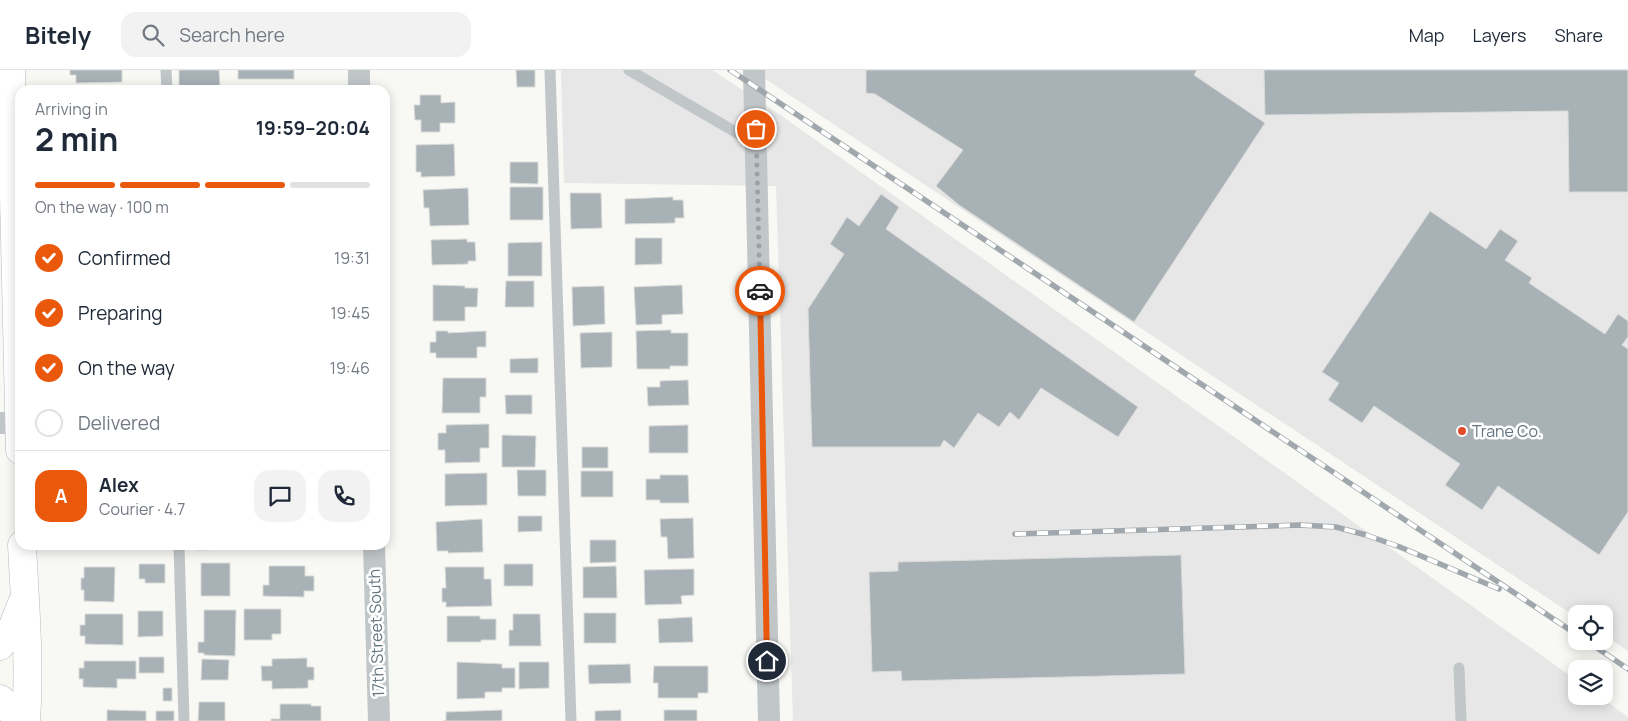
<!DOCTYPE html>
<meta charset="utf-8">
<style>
:root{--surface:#fff;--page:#f2f2f3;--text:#1f2937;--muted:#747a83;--line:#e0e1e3;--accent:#ea580c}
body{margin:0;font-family:Manrope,sans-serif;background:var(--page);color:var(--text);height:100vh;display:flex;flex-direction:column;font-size:19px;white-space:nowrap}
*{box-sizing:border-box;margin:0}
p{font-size:16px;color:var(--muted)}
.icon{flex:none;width:28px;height:28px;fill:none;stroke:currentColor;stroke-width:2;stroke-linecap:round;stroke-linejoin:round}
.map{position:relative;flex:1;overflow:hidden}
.sheet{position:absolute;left:15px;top:15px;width:375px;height:465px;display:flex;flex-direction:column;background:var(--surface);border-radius:15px;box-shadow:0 2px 12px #0003}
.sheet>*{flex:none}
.buttons{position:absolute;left:1568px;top:535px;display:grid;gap:10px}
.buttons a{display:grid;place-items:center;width:45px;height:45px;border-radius:10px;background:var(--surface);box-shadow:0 2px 12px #0003;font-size:25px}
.pin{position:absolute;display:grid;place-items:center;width:42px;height:42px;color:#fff;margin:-21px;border:2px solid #fff;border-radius:50%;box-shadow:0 1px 5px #0007}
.courier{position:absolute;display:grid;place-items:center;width:50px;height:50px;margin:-25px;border:4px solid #ea580c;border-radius:50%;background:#fff;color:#222;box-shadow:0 1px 6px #0007}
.summary em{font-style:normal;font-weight:700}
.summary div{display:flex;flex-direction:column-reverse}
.summary{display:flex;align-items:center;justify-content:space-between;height:85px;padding:0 20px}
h1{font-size:32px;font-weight:700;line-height:38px}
.bar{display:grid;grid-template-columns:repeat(4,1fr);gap:8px 5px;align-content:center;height:60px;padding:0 20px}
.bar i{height:6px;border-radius:4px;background:var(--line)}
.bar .selected{background:var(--accent)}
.bar p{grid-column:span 4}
.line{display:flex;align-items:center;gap:12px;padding:0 20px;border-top:1px solid var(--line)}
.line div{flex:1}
.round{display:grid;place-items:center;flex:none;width:52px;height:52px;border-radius:15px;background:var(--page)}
ol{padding:0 20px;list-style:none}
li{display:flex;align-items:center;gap:15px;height:55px}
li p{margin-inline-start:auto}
li .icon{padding:5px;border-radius:50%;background:var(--accent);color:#fff;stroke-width:4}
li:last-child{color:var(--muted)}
li i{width:28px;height:28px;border:2px solid var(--line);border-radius:50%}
header{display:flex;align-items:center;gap:30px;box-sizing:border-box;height:70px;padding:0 25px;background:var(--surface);border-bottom:1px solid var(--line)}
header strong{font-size:24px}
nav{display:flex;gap:28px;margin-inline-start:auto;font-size:18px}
.search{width:350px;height:45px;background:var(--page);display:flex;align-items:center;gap:12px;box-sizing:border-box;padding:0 18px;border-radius:15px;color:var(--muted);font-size:19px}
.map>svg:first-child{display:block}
</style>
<header>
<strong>Bitely</strong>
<div class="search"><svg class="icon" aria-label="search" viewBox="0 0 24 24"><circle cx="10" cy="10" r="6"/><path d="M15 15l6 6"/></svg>Search here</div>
<nav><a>Map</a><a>Layers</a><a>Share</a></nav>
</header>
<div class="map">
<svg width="1628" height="651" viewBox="0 0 1628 651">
<rect width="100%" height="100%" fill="#f8f8f5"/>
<path fill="#e6e7e6" d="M561,0H712L779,44L1576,610V626H1599L1628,647V651H793L776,116L564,113Z
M752,0H1628V581L1604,565V544H1576V547Z"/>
<path fill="#a8b1b6" stroke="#dadad8" d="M70,0H122V12L76,13V5H70Z
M179,0H219L220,17L179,19Z
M238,0H294V9H238Z
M516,0H535V17H517Z
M866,0H1197L1194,5L1265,53L1134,252L959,135L936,116L963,80L875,24L866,23Z
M1264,0H1628V122H1569L1568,41L1265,45Z
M420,25H441V33L455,32V53H440V62H421V50H415L414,35H420Z
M454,74L455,106L421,107V102H416V75Z
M510,92H538V114L510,113Z
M510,117H543V150H510Z
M468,118L469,155L430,156L429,138H424L423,120Z
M570,123H601L602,158L571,159Z
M881,124L899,137L886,159L1138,337L1118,367L1041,318L1019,350L1010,342L999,357L978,343L954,378L944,370L940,377H812L808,239L844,184L830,174L847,147L859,156Z
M673,127V130H683L684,148H675V153L625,154V129Z
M1430,141L1486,179L1500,159L1518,171L1505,190L1532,208L1529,213L1605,264L1618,244L1628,251V267L1622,275L1628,279V442L1599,485L1498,416L1482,440L1445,415L1460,394L1374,336L1362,353L1328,330L1339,313L1322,302Z
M635,168H662V194L635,195Z
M467,169V172H475L476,191H468V194L432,195L431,170Z
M542,172V206H508V173Z
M506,211H534V237H505Z
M433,215L465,216V218H478L477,237H465V251H433Z
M682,215L683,244L662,245V254L636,255L634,217Z
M604,216L605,254L573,256L572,217Z
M671,260V263H688V296H670V299H637L636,261Z
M436,261H448V263L486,261V277H477V288H436V283H430V272H436Z
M612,262V297L581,298L580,263Z
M538,288V303H510V289Z
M443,308H486V327H480V343H442Z
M688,310L689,335L648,336L647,317H660V311Z
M505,325H532V344H506Z
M489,354V378H480V392L445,393V380H438V363H446V355Z
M688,355V383H649V356Z
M502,365L536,366L535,397H502Z
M582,377H608V398H582Z
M517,400H546V426H518Z
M581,401H613V427H581Z
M487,403V435L445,436V404Z
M660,405H688L689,433H660V430H646V409H660Z
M518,446H542V461L518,462Z
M693,448L694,488L668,489L667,467H661L660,449Z
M482,449L483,482L448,483V481H437L436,452Z
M590,470H616V492L590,493Z
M82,475H127V476H82Z
M138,475H165V479H138Z
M198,475H228V479L198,480Z
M258,475H317V476H306V479H267V478H258Z
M1181,485L1185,604L902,611L901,601L872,602L869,502L898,501V492Z
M201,493H230V526H201Z
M139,494H165V513H145V509H139Z
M504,494H533V516H504Z
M269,496H305V506H314V521H304V527L263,526V515H269Z
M616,496L617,528H583V497Z
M84,497H115L114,532L84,531V520H81V508H84Z
M445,497H484V509H491L492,536L446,537V532H442V518H446Z
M694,499V525L681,526L682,534L645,535L644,500Z
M244,539H281V564H272V570H244Z
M204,540H236L235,586L204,585V583H198V572H204Z
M138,541H163V566L138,567Z
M584,543H616V573H584Z
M85,544H123V575L85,574V566H80V555H85Z
M513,544H540L541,576H509V560H513Z
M447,546H480V549H496V570H481V572H447Z
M692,547L693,572L659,573L658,549Z
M139,587H164V603H139Z
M307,588V597H314V610H308V618L272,619V611H262L261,596H272V589Z
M202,589L229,590L228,610H201Z
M84,591H136V609H117V618L83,617V609H79V598H84Z
M457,592L502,594V598H515V618H502V622H485V628L457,629Z
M519,592H549V618L519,619Z
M630,594L631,613L589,614L588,595Z
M654,596H708V623H698V628H658V613H653Z
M163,618H172V631H163Z
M199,632H225V651H198Z
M280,634H311V636H321V651H271V649H280Z
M107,640L146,641V651H107Z
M502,640V651H443H446V642Z
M621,640V651H595V641Z
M664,640H697V651H664Z
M156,641H174V651H156Z"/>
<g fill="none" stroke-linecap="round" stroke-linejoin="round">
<defs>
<path id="secondary" d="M11,0L20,380
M22,475C25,534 30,592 26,651
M0,576L11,561L22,533"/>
<path id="highway" d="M0,629L6,634L18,651"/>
</defs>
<use href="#secondary" stroke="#b4babe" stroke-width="29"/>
<use href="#highway" stroke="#b5b9bc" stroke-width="29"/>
<path stroke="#c1c6c9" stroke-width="11" d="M166,0L167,20
M550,0L571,651
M629,0L756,74
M179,475L184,651
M1459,598L1461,651"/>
<path stroke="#c1c6c9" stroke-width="22" d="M359,0V20
M754,0L769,651
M0,353H20
M374,475L379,651"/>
<use href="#secondary" stroke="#fff" stroke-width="28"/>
<use href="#highway" stroke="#fff" stroke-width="28"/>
<defs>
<path id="rail" d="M730,0L1576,564
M1015,464L1300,455L1336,457L1366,465L1400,477L1499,519
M1587,571L1628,599"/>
</defs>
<use href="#rail" stroke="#a0a8ad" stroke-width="5.5"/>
<use href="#rail" stroke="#fff" stroke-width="4" stroke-dasharray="11" stroke-linecap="butt"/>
</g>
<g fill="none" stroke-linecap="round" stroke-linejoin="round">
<path stroke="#97a3a9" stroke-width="5" stroke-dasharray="0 9" d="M756,59L760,221"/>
<path stroke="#ea580c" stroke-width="6" d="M760,221L767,591"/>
</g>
<circle fill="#e44c29" stroke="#fff" stroke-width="2" cx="1462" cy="361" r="5"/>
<g text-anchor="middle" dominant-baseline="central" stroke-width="5" stroke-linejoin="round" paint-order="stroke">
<g font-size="16" fill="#637580" stroke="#fff" text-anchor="start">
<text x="1472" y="361">Trane Co.</text>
</g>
<g font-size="16" fill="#637580" stroke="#fff">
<text transform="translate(376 563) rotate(-92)">17th Street South</text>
</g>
</g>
</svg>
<div class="buttons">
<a><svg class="icon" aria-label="locate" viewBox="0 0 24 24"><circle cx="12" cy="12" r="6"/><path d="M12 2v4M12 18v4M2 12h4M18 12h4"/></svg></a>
<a><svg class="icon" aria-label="layers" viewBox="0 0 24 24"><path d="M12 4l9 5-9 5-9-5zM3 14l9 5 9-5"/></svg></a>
</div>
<div class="pin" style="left:756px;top:59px;background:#ea580c"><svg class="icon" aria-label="bag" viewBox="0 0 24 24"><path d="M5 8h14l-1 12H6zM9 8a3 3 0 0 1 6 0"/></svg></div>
<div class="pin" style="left:767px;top:591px;background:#1f2937"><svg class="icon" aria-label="home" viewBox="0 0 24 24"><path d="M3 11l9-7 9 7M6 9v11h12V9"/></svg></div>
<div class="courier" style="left:760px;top:221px"><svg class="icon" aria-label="car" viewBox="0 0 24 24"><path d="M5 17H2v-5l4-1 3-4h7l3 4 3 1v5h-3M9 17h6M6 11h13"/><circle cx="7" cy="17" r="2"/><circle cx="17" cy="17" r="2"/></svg></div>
<section class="sheet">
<div class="summary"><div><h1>2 min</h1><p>Arriving in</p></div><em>19:59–20:04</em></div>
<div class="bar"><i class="selected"></i><i class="selected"></i><i class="selected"></i><i></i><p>On the way · 100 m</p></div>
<ol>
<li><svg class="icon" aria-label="check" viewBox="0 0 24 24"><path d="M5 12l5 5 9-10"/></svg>Confirmed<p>19:31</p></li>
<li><svg class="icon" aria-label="check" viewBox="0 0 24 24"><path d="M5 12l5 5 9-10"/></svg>Preparing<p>19:45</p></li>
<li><svg class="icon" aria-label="check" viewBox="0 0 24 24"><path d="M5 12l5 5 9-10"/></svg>On the way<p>19:46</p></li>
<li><i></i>Delivered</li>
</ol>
<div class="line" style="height:90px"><b class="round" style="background:var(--accent);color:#fff">A</b><div><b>Alex</b><p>Courier · 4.7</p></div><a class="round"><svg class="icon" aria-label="chat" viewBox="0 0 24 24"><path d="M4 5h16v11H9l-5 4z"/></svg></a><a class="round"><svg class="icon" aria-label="phone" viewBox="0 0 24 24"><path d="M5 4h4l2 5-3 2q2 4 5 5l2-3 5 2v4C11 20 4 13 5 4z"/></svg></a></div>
</section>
</div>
